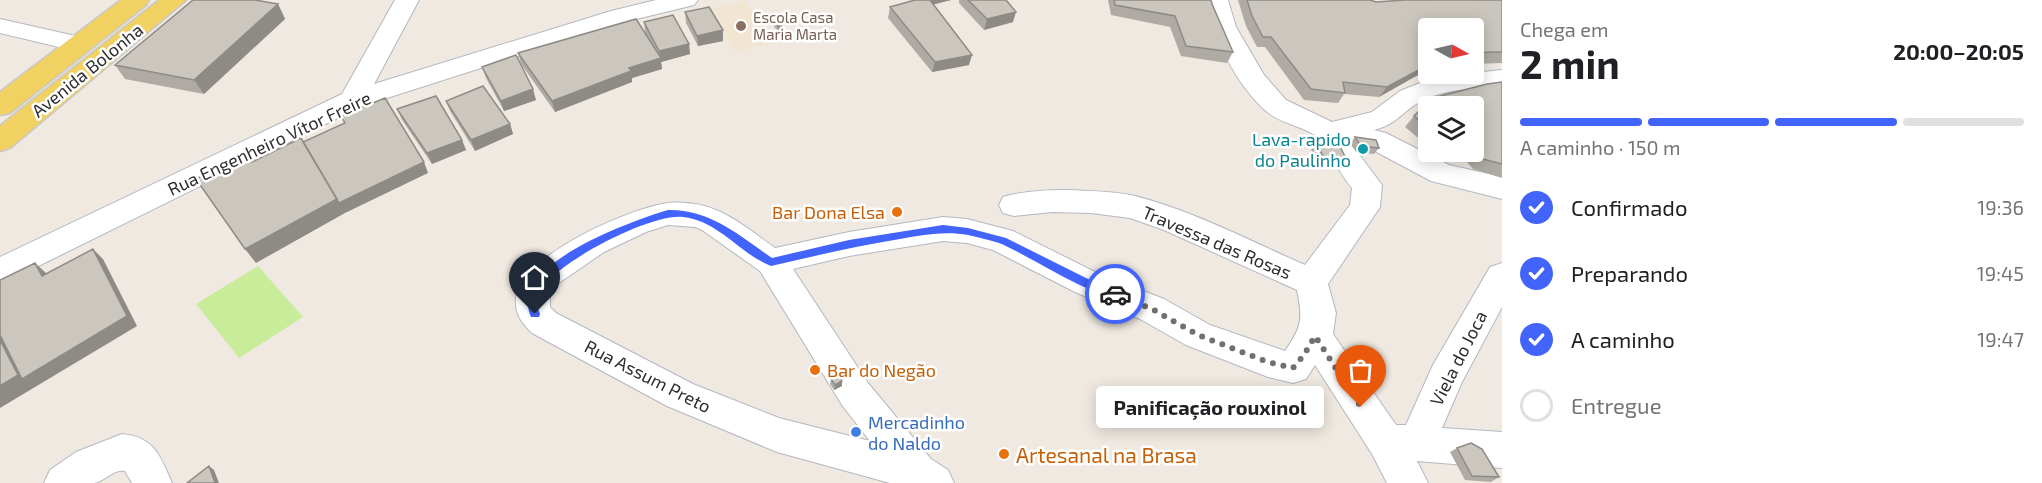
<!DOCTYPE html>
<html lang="pt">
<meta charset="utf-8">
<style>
:root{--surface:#fff;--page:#f6f6f6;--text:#202124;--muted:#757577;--line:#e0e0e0;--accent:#4264fb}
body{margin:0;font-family:"Exo 2",sans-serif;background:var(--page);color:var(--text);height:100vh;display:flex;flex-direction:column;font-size:22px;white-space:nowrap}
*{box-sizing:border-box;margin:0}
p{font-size:20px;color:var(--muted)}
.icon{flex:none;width:33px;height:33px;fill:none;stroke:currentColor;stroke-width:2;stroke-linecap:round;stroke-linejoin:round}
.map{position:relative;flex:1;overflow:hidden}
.panel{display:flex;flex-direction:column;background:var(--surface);width:540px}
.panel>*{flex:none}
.needle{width:39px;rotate:98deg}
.controls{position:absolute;left:1418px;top:18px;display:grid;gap:12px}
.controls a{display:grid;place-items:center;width:66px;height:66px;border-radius:6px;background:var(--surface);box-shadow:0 3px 15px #0003;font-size:30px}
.pin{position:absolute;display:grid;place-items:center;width:51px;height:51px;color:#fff;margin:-62px -26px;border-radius:50% 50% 50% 0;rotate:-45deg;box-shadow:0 0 6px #0007}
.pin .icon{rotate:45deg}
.courier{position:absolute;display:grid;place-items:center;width:60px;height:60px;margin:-30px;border:4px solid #4264fb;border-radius:50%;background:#fff;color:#222;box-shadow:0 2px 8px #0007}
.bubble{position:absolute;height:42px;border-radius:6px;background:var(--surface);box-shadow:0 3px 15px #0003;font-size:20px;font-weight:700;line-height:42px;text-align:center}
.summary em{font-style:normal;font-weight:700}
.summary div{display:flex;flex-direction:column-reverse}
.summary{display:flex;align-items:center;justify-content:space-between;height:102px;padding:0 18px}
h1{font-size:39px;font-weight:700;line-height:45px}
.bar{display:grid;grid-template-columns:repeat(4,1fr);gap:9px 6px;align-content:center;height:72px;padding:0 18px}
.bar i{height:8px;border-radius:4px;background:var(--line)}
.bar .active{background:var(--accent)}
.bar p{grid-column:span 4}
ol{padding:0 18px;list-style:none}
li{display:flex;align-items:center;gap:18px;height:66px}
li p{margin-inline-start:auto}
li .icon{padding:6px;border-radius:50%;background:var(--accent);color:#fff;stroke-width:4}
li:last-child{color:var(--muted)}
li i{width:33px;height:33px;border:3px solid var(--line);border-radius:50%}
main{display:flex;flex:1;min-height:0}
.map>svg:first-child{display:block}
</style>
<main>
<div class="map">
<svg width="1502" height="483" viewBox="0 0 1502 483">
<rect width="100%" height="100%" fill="#efe9e1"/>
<path fill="#f0e6d1" d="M745,1L775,43L735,52L708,9Z"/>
<path fill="#c9ec9a" d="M258,266L303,317L239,358L196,304Z"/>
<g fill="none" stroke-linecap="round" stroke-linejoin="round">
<defs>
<path id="minor" d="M395,0H419L374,84L611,11L656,0H698L694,5L628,21L362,106L0,285V257L342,94Z
M1204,0H1228L1236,27L1264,75L1286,100L1332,122L1372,112L1400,91L1435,77L1502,70V86C1474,89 1444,88 1418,103C1400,114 1397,124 1374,130L1386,133L1449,165L1502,177V199L1431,181L1369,148L1352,145L1382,185L1380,207L1328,284L1336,313L1333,334L1396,425H1406L1433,365L1490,267L1502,263V307L1462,382L1442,428L1502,432V468L1417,461L1428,483H1387L1372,454L1315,365L1306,379L1293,383L1268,377L1186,345L1140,319L1075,292L993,250L967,243L943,241L849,256L793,269L868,383L931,459L948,470L954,483H890L777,452L667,406L532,333C524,325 517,317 516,306C509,259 630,208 668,203C676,202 687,203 695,204C725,208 752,232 775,248L849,232L943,217L967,219L1013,231L1099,274L1164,299L1210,325L1285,351C1302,327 1303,319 1297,290L1164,230L1130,218L1091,213L1052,212L1014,216L1003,213L999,205L1003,197C1023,191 1046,190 1067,190C1089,191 1113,191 1135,196C1194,211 1250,241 1305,265L1350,205L1352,188C1340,175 1328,147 1319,138C1304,126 1280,124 1266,111C1235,84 1215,38 1204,0ZM668,225L695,227L702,230L760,271L842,405L870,441L779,418L693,384L556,313L550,307V294L556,285L604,252L646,232Z
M0,19L89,39L93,44L89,49L80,52L0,33Z
M122,434C155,437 160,456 172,483H132L125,471C112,469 106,481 94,483C79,483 60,483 44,483L50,470L76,452Z"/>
<path id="major" d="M121,0H149L146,5L10,113L0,115V92Z
M159,0H186L10,148L0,151V126Z"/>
</defs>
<use href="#minor" stroke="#b4b7c1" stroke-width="2"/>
<use href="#major" stroke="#c9c9c9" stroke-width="3"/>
<use href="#minor" fill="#fff" fill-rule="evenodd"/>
<use href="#major" fill="#f2d163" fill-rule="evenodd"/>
</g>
<path fill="#afaba4" d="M915,0H951L933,4L969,65L932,72L888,18L890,7Z
M959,0H1006L1013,22L984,30L959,3Z
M1108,0H1211L1212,4L1233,52L1227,63L1181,56L1170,27L1111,15Z
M1238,0H1370L1376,2L1502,0V63L1473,64V28H1428V72L1416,76L1379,97L1344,94L1338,103L1304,100L1265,47H1257L1246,26Z
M278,4L285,19L204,94L125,79L115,65Z
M685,12L723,41L698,46L686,23Z
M771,16L782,24V30L778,32L771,22Z
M644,22L689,44L690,54L661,62L662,69L632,78V82L555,112L521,64L518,53L648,38L645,32Z
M482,67L536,100L504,111L486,78Z
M1502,82V178L1473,169L1458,152H1473V106H1428V146L1405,127L1414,116L1433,98L1487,84Z
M446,101L510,124L513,134L475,151L450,111Z
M397,109L462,140L466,150L432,164L402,120Z
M1355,137L1379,148L1374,154L1356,152L1350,143Z
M1316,144L1346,158L1341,163L1321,165L1311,150Z
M831,379L842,381V386L834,390L830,384Z
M1457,448L1499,477L1491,482L1465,480L1450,452Z"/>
<path fill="#8e8b86" d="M929,0H951L928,6Z
M278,4L285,19L204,94L194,80Z
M1016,12L1013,22L984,30L987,19Z
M782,24V30L778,32V26Z
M723,30V41L698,46L697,36Z
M689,44L690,54L661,62L662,69L632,78V82L555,112L552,101L629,68L660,59L659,51Z
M972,55L969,65L932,72L935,62Z
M1428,65V72L1416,76L1379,97L1387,87Z
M533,89L536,100L504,111L501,101Z
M510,124L513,134L475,151L471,140Z
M462,140L466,150L432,164L427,153Z
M424,162L428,173L345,213L339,203Z
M337,199L345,213L256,263L245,249Z
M93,249L103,259L137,326L0,408V321Z
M35,263L46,273L53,286L42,276Z
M842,381V386L834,390L835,385Z
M209,466L214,470L219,483H215Z"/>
<path fill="#cbc7bf" stroke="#8e8b86" stroke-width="1.5" d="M193,0H255L278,4L194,80L115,65Z
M915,0H930L972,55L935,62L890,7Z
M968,0H1006L1016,12L987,19Z
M1114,0H1211L1212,4L1233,52L1186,46L1175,16L1115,5Z
M1247,0H1370L1376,2L1405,0H1502V52H1488L1473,54V28H1428V65L1387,87L1343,82L1345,93L1311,89L1271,37H1263L1252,16Z
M709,7L723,30L697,36L685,12Z
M673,15L689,44L659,51L644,22Z
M775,15L782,24L778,26L771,16Z
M636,19L661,58L629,68L631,71L552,101L518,53Z
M516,55L533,89L501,101L482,67Z
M1502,82V164L1483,159L1473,147V106H1428V128L1414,116L1433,98L1487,84Z
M483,86L510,124L471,140L446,101Z
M436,96L462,140L427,153L397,109Z
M385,98L424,162L339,203L303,142L345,123L341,116Z
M1355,137L1376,140L1379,148L1361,146Z
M301,138L337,199L245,249L196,179L247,153L252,162Z
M1316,144L1339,145L1346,158L1325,159Z
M93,249L127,316L22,379L0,335V280L35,263L42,276Z
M0,340L18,375L0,386Z
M838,375L842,381L835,385L831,379Z
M1471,443L1482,449L1499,477L1472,476L1457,448Z
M209,466L215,483H187Z"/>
<path fill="#4264fb" d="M668,210C710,209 740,236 772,258L849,240L943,225L968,228L1006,238L1090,280L1118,291L1120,294L1118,297C1098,301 1023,252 999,243C989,240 978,237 968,235C945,231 923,235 900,239C857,246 814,256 771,266C740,254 719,221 683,217C651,213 554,263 540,292C536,299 537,306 540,314L539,317H531C507,264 632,221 668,210Z"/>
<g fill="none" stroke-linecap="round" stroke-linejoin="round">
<path stroke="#726f6d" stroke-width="6" stroke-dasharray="0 10.8" d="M1115,294L1152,309L1198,335L1268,362L1293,368L1304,355L1315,336L1361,407"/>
</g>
<circle fill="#8d6e63" stroke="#fff" stroke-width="2" cx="741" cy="26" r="6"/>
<circle fill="#0f9aa8" stroke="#fff" stroke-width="2" cx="1363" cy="149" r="6"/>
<g fill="#e8710a" stroke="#fff" stroke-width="2">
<circle cx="897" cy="212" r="6"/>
<circle cx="815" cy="370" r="6"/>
<circle cx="1004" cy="454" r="6"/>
</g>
<circle fill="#3f7fe0" stroke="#fff" stroke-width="2" cx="856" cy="432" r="6"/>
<g text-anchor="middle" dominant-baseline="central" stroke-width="5" stroke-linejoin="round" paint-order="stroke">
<g font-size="15" fill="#785e54" stroke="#fff" text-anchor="start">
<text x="753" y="17">Escola Casa<tspan x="753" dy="17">Maria Marta</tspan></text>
</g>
<g font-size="18" fill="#2e2e2e" stroke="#fff">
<text transform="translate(87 70) rotate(-39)">Avenida Bolonha</text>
<text transform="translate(269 143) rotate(-25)">Rua Engenheiro Vítor Freire</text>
<text transform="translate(1217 242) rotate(23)">Travessa das Rosas</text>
<text transform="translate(1458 358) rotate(-63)">Viela do Joca</text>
<text transform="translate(648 376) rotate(27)">Rua Assum Preto</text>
</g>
<g font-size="18" fill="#0d838f" stroke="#fff" text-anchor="end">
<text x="1351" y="139">Lava-rapido<tspan x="1351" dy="21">do Paulinho</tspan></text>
</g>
<g font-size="18" fill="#c56008" stroke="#fff" text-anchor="end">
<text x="885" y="212">Bar Dona Elsa</text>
<text x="827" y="370" text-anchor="start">Bar do Negão</text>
</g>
<g font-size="18" fill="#366cbe" stroke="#fff" text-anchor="start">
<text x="868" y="422">Mercadinho<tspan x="868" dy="21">do Naldo</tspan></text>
</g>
<g font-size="21" fill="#c56008" stroke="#fff" text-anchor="start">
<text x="1016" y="454">Artesanal na Brasa</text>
</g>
</g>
</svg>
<div class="controls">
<a><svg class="needle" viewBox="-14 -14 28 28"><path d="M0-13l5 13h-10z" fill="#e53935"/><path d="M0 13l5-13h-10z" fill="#757577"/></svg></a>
<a><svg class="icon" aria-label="layers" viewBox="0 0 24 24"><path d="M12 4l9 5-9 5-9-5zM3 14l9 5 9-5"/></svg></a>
</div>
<div class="pin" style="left:1361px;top:407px;background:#ea580c"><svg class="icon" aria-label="bag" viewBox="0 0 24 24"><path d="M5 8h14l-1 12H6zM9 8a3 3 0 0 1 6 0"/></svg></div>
<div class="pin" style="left:535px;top:314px;background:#1f2937"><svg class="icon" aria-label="home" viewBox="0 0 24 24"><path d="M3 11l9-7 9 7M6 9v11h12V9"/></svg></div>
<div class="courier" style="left:1115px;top:294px"><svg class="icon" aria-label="car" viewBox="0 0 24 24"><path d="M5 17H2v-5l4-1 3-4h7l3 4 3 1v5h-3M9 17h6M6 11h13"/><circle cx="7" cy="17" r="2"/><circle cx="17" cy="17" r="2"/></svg></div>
<div class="bubble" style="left:1096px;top:386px;width:228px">Panificação rouxinol</div>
</div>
<section class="panel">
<div class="summary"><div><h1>2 min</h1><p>Chega em</p></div><em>20:00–20:05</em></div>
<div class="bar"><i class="active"></i><i class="active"></i><i class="active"></i><i></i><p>A caminho · 150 m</p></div>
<ol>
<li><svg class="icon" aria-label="check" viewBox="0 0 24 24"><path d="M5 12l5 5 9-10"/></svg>Confirmado<p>19:36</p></li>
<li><svg class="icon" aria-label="check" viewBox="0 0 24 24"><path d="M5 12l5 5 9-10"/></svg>Preparando<p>19:45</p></li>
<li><svg class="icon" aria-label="check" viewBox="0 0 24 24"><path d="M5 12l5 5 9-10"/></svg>A caminho<p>19:47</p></li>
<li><i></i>Entregue</li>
</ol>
</section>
</main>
